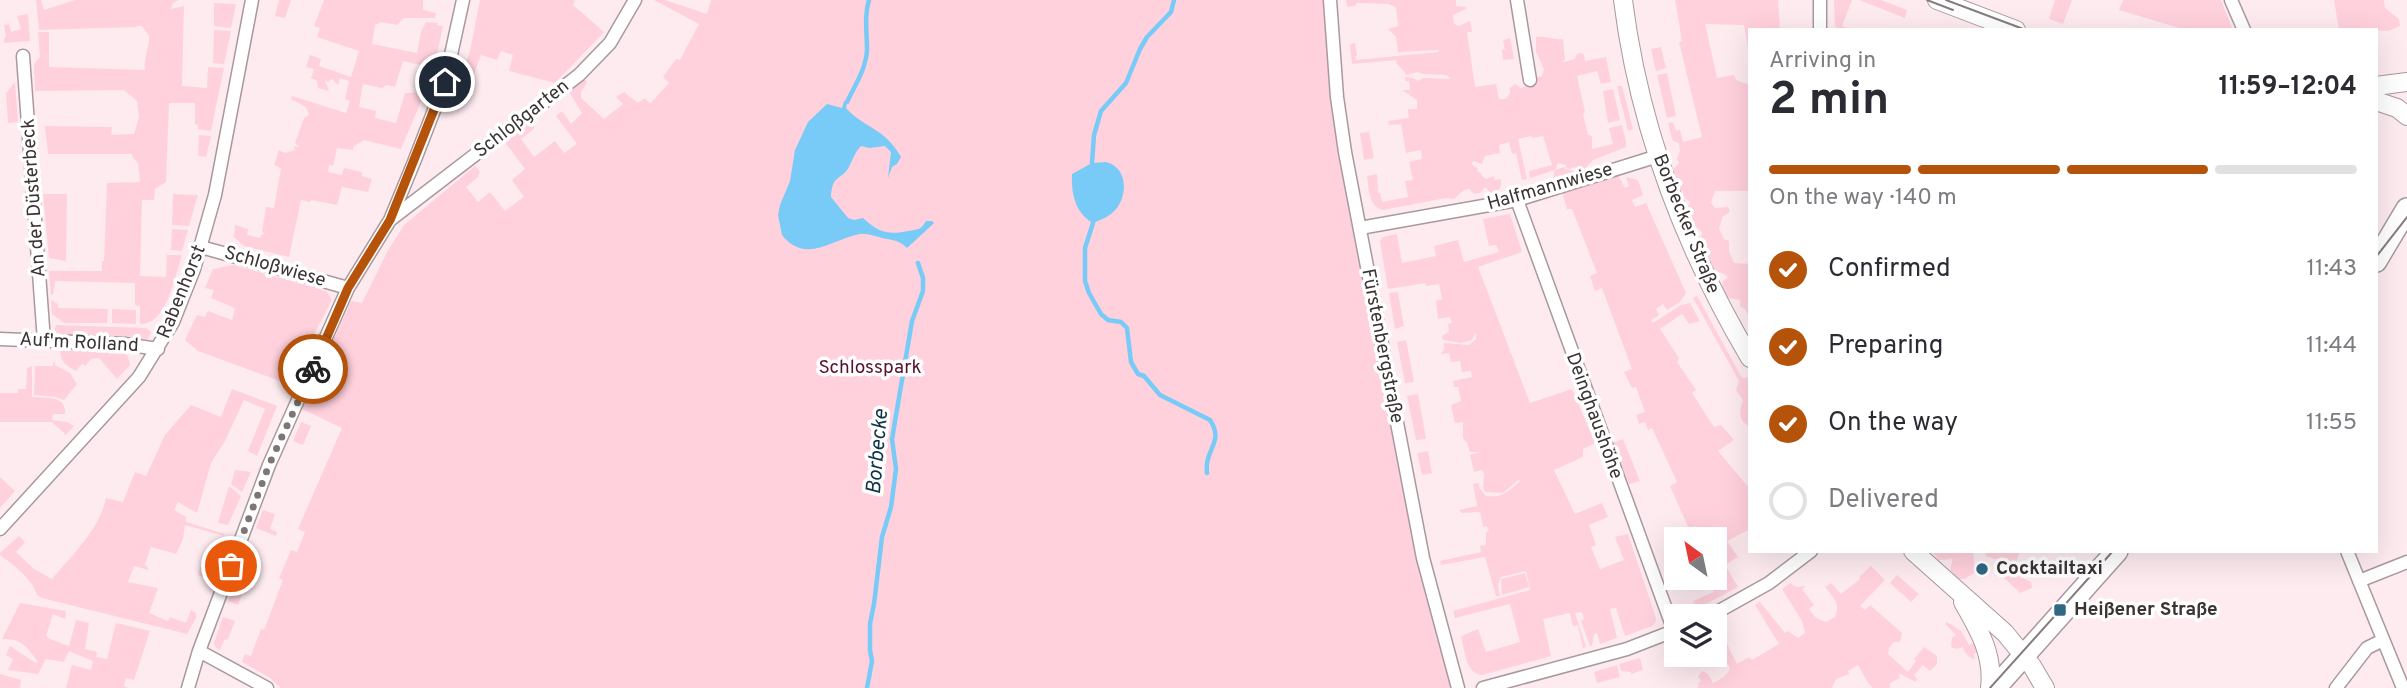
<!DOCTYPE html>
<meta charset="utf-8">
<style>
:root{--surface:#fff;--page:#f2f2f3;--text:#2b2b33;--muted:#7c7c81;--line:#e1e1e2;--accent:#b45309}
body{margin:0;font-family:Overpass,sans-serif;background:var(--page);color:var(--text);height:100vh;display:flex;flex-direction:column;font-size:26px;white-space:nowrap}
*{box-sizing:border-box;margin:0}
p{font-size:23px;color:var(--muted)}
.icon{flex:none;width:38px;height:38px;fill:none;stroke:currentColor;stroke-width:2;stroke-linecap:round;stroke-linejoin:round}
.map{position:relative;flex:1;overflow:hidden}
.side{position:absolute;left:1748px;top:28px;width:630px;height:525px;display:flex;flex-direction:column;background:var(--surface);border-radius:0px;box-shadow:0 7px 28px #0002}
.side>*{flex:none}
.needle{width:46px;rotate:327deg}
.tools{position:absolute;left:1664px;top:527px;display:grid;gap:14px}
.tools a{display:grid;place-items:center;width:63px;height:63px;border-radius:0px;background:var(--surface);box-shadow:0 7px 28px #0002;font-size:35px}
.pin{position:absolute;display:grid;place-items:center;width:60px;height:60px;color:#fff;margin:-30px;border:4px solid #fff;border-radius:50%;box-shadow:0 2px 7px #0007}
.courier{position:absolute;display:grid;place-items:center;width:70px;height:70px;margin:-35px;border:5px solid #b45309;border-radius:50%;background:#fff;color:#222;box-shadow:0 2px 9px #0007}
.overview em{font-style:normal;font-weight:700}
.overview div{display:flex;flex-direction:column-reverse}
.overview{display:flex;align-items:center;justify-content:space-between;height:119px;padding:0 21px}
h1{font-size:46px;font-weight:700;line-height:52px}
.bar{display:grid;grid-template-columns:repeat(4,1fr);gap:10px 7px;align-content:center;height:84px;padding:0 21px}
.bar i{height:9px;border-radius:5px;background:var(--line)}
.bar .active{background:var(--accent)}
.bar p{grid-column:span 4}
ol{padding:0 21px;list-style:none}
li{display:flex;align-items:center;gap:21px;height:77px}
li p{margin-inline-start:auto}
li .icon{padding:7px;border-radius:50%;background:var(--accent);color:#fff;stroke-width:4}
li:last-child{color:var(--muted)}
li i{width:38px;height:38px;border:4px solid var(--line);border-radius:50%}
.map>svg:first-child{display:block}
</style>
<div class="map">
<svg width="2407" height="688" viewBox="0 0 2407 688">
<rect width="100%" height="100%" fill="#fdebf0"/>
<path fill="#ffd1dd" d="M36,0H41L44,10L75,0H179L173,3L171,9L184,6L182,86L207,88L208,67L224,68L211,131L198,129V125L195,124V103H169L166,182L155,189L154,200H142L140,276L166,277L167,255H182C175,276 167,325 140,324V306L135,305V283L58,281H55L53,294L51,295L49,271H102V261H104L107,183L140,182L138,163L133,158L132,154H48L45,126L112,127L111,135L134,134L139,117L137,101L124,90L35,91L34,64L40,57L38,32H49V67L145,70C143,59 151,41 149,36C147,32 144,30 142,26H137L136,27L39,30Z
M279,0H291L285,18L275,16Z
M324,0H423V10L436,13L435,18H404L397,25L381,22L375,25L372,44L417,53L421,32L426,22L438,23L437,25L443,26L434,68L403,61L395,87L387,85L382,88L363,84L359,107L376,111L375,118L396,123L405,93L425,92L401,149L364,140L353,147V150L337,148L333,166L329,165L328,172L342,175L344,168L362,172V176L372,179L368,192L342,187L337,205L311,200L310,202L301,200L289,257L244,246L234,237L235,225L248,229L247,235L260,238L262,234H265L262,232L266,207L274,208L281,168L274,165L279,150L285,153L295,150L294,146L299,147L295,143L304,118L309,115L306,107L291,99L292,96L346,113L350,101L345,99L349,81L340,78L338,85L332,79L328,82L325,80L329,91L318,88L317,81L311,78L314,69L306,67L310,55L321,59L319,66L351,77L359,51L317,37L320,28L314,26Z
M480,0H575L573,5L604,32L555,83L509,71L513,55L501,51L497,60L481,55L463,105L452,102L470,51Z
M654,0H665L707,14L711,0H1330L1337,97L1375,311L1458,688H281L269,677L242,662L245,654L251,656L261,629L264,630L283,580L279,578L291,550L297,552L305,532L298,529L342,428L302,409L351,301L362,303L387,252L404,225L475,166L480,172L478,177L466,187L478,202L490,192L505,211L524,197L512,180L525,169L504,141L532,121L534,125V129L521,139L534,157L555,141L564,153L577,144L556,116L562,111L571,124L582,113L569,92L583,78L587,82L581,92V98L604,119L623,104L616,97L624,92L638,103L645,98L650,104L669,83L663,77L676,59L680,60L699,24Z
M1346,0H1456V6L1466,7V9L1453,15L1454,24L1459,26L1470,21L1472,32H1467L1475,87L1496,84L1499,99H1506L1510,93V88L1515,84L1521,88C1530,86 1533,77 1542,76L1544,69L1536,52V37C1547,36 1552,40 1563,39L1565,60L1562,61L1564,62L1575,59L1577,54L1582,53L1584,55L1585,61L1606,57L1611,82L1601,84L1597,71L1577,76L1585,112L1583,114L1588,135L1592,136V149L1613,144L1609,128L1622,125L1626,141V147L1593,160L1583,171L1574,167L1570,169L1566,168V165L1558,163L1555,170L1564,167L1565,169L1574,171L1577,177L1618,175L1625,188L1629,186L1626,177L1638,180L1643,195L1632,200L1635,207L1646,203L1686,293L1680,302L1667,310L1663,304L1656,309L1659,315L1651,320L1653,323L1681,305L1690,303L1700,321L1689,324L1682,314L1660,329L1679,358L1677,362L1696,390L1692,393L1714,427L1721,425L1734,440L1718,451L1750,489V529L1727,541L1738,557L1725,565L1738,587L1696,609L1693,601L1714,592L1707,578H1715V539H1703L1696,526L1689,529L1670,486L1677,482L1652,428L1648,430L1645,422L1639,424L1636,415L1645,412L1636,387L1632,388L1624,372L1632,369L1602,288L1595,291L1590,276L1597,273L1572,209H1567L1562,192L1551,188L1555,170L1530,178L1529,171L1552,165L1543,136L1533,138L1531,136L1518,139L1527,179L1522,180L1516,153L1512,154L1509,142L1499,145L1500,153L1485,156L1482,164L1473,161L1472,165L1478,168L1477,171L1480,172L1482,176L1486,179L1494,176L1495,180L1501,179V186L1497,193H1491L1485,187L1480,193L1474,194L1469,189L1464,190L1454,199L1446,198L1383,210C1368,207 1369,188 1367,176L1377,174L1378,193H1380L1382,202L1408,197L1405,181L1413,180L1409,162L1422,159L1421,150L1406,153L1401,124L1389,125L1388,121L1409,118L1408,109H1417V100L1402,90H1410L1409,81H1405V77L1413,78L1418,81L1423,78L1450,79L1447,75L1422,74L1418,72L1407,75L1397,64L1396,60L1352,64L1350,44L1355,43L1357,56H1355L1356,60L1438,52L1439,50L1398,52L1396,37L1388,29L1398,26L1396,7L1388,4L1357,3L1355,6L1347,7Z
M1675,0H1778L1780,30H1750V49H1748L1744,25L1705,24L1717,78L1734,75L1736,80L1750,85V191H1715L1711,203L1715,208L1728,207L1730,212L1723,216L1719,228L1724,239L1729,241V251L1734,263L1750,264V319L1745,309L1740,306V300L1728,298L1723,295L1722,282L1728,277L1722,273L1712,271C1713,264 1706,256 1706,243L1701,238L1702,232L1693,225L1685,213L1690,202L1683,197V192L1672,181L1673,169L1679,163L1677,159L1680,151L1679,143L1673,141L1668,123L1673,122L1676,131L1680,130L1683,142L1702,137L1679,42L1682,41Z
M1834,0H1852L1842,26L1851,30H1840L1835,26Z
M1859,0H1881L1907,10L1905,18Z
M2055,0H2072L2063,24L2049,19Z
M2123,0H2221L2233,30H2186L2119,10Z
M2334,0H2384L2385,8L2399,19L2400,26L2388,31L2339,30Z
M214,3L236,4L231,28L214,26Z
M28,14L30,41L4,43V38L6,37L4,25L9,24L11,32L21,29L17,16Z
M214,30L231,31L224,64L213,63Z
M1510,38L1514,59L1503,60L1502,50L1505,49L1503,40Z
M1661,47L1666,68L1656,71L1651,49Z
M1667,73L1676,116L1667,118L1657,75Z
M15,82L18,122L8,123L6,93Z
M1617,86H1622L1633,129L1628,131Z
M1613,89L1620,120L1608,123L1603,91Z
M1369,132L1374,158L1364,160L1360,133Z
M199,135L211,136L206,157L198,156Z
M43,194H67L66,261L49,258Z
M173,194L198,195L189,226L172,225Z
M1510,214L1522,252L1478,267L1530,403L1572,389L1595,443L1583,449V457L1554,470L1575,514L1602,503L1608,517L1589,525L1596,545L1591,547L1600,569L1624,560L1615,537L1628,534L1656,618L1655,623L1652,626L1625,636L1616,608L1610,609L1617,638L1600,644L1597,633L1594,634L1592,646H1590L1581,621L1584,619L1582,612L1575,613L1586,647L1583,648L1578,625L1573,626L1570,613L1543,619L1551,656L1482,675C1465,673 1465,651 1461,636L1478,629L1486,652L1520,642L1510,604L1455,618L1453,611L1530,590L1526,571L1501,577L1498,585L1500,596H1496L1485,557L1441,565L1440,561L1481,552L1480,546L1486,545V532L1489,531L1487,526L1483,527L1480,512L1462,513L1459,510L1477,506L1473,484L1479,483V487L1485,495C1500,500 1509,491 1520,481L1518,480L1503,493L1485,492L1483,487L1484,474L1482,470L1474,472L1470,455L1480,452H1470L1467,443L1463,438V422L1455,423L1451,405L1461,401L1458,387H1454L1453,381L1472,377L1471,371L1462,372L1460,361L1451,362L1449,353L1441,354L1444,349V343L1469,345L1476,339V332L1472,340L1461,343L1443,340L1442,336L1449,332L1448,324L1452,323L1450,317L1438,319L1436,301L1442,299L1439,284L1426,286V283L1388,289L1380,241L1383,237L1397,234L1402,263L1436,256L1434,246L1458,240L1464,262L1499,252L1496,245L1489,246L1483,219Z
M172,229L188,230L182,251L171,250Z
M233,265L317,288L327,292L332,300L288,384L198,351L185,340L197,315L205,317L208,311L232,320L235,308L211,298L214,290L205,288L213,269Z
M1398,292L1404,326L1395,329L1389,293Z
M1697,296L1742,378L1750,377V427C1738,420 1739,412 1743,400L1736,390L1739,381L1693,298Z
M51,300L58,304V308L108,309L107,323H64L52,314Z
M112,309L136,310V324L112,323Z
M56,325L146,328L151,332L148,339C125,338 72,341 54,331Z
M1406,340L1414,382L1405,383L1397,342Z
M60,349L121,351L128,356L130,365L117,379L99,358L91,359L85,366L82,364L76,371C66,366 60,361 60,349Z
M54,359L55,365L70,373L77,384L64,400L55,397L34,395L35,366H53Z
M32,366V397C45,398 67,395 65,414H53L52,420L67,422L74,426L66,435L52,422H0V393H18V389H26L27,368Z
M232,389L277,406L257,456L248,451L265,409L244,400L225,441L211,463L197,513L178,502L174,510L186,517V522L225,534L224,536L185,525L183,539L176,554L151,547L145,564L149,570L134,566L128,582L158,588L149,613L168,621L170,617L186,623L191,610L196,613V618L187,634L42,598L37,595C33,580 13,564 0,555V553L19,536L25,542L16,552L34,569L52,579C73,554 99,530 106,498L123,502L135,472L146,476L165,435L191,405L221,417Z
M1418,394L1426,439L1416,440L1407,396Z
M301,422L311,426L303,445L293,441Z
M1623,439L1640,481L1629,484L1613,443Z
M1428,451L1432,473L1422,475L1417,453Z
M235,470L251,472L242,492L231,484Z
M0,477L15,491L0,508Z
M229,486L241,496L228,525L218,523Z
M263,510L275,514L270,529L277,532L276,536L256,528Z
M1932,551H1973L1975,572L1965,579H1958L1950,569L1953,559L1939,560Z
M1985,551H2021C2014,559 2017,571 2021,579L2023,578L2031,582L2032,588L2020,593L2001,575L1998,560L1986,556Z
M204,555L215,559L208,578L198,575Z
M1871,566L1885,580L1860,606L1865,610L1870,605L1902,633L1900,642H1894L1889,648L1888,654L1908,672L1916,661L1914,659L1924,647L1937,656V664L1930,671L1923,665L1914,675L1917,679L1916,682L1900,674L1899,675L1900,678L1890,683V688H1873L1868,683L1858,665L1848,671L1849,674L1836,679L1832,688H1696L1699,687L1698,683L1701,681L1698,677L1702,671L1708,674L1713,683L1724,677L1730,669L1717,641H1715V628L1718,626L1737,664L1749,657L1752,660L1779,644L1755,605L1760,602L1785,633L1788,631L1798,638L1805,633L1802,621L1782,589L1790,583L1796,587L1806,586L1802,589L1814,605L1809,609L1816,618L1826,622L1835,617C1841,603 1833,597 1825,587L1831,583L1841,594L1860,579L1859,577Z
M1525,573L1529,587L1502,595L1501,579Z
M1897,575L1919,594L1911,602L1890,583Z
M235,582L245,585L238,605L228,601Z
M20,603L66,611L65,619L53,614L46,636L50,639L69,646L76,620L89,623L85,649L97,652L96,657L107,659L116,623L150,631L134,680L126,678L124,686L128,688H66L72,665L91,670L93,661L69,651L64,662L46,659L38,674L8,670L13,659L6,655L10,646L36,663L38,662C27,647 22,638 2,639Z
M223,617L235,621L228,639L224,640L220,650L216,648L214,643Z
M1947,622L1961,631L1969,645L1974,643L1978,651L1974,654L1975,659C1969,659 1964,652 1963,647L1957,649L1951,647L1952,638L1956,635L1945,624Z
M1640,658L1643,670L1631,674V672L1621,671L1619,664Z
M1617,665L1620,677L1597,683L1594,672Z
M0,674L21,680L20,688H0Z"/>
<path fill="#77cbf6" d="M844,101L847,102L846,108C864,128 885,128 901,157L897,164L892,167L888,178L891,152L885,146L869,148L861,146C855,152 853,159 849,167C841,181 832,174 831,197L848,218L854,220L863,218C879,233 889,235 908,231C918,229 920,231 926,221H932L934,223L932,225L907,248C899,240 892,240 882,238C874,236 868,233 860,234C832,239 806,265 782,235L778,215L780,205L790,181L795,150L808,122L827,104L842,108Z
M1106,162C1127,167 1128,193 1117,208C1111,216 1101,220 1093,223C1075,213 1071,193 1072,174L1092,163Z"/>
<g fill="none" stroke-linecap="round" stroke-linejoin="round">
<path stroke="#77cbf6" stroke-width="4.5" d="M847,102C855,85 866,69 867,50C867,33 864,16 869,0
M1092,163L1094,135L1101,111L1126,83L1140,49L1147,37L1171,12L1174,0
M1093,223L1085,248V281L1089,293L1101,314L1108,320L1121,322L1127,328L1131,362L1138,374L1144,376L1160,395L1210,420C1225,443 1204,448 1207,473
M867,688L872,661L870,650V624L874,604L882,537L891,507L896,469L892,439L912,321L923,291V278L918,263"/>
<defs>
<path id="street" d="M1330,0L1337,97L1345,152L1423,558L1458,688
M1517,0L1530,80
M1820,0V30
M2231,0L2244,30
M23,56L44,341
M1517,200L1674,631
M390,220L579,75L610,43L635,0
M1360,228L1517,200L1658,156
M201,247L348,288
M0,339L124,344L158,349
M0,529L139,377L173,322L194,269L215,195L252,0
M2347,551L2403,688
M2359,581L2407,562
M1710,616L1769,583L1811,551
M199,651L267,688
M188,688L199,651L269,465L348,288L390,220L414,162L445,82L463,0
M1483,688L1627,649L1676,630
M2336,688L2367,648L2383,640"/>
<path id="secondary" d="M1623,0C1639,128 1685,248 1750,358
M1937,0L2016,30
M2376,86L2407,82
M2376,101L2397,108L2407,116
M1913,551L2005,633L2032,666L2045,688
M1963,602C1979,630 1994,655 1990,688"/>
<path id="primary" d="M2376,261L2407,209
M1995,688L2117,551"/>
</defs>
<use href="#street" stroke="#a9999d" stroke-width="15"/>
<use href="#secondary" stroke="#a9999d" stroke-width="20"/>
<use href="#primary" stroke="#a9999d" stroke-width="24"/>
<use href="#street" stroke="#fff" stroke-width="12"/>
<use href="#secondary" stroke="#fff" stroke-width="18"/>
<use href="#primary" stroke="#fff" stroke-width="21"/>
<path stroke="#877c7e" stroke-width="2" d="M1927,0L1953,10
M1946,0L2026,30
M2376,257L2407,217
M1990,688L2113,551"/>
</g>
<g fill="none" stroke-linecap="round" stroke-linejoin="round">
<path stroke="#7f7476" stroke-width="7" stroke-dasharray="0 12.6" d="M231,566L269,465L313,369"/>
<path stroke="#b45309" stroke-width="9" d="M313,369L348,288L390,220L445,82"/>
</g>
<g fill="#306782" stroke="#fff" stroke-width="2.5">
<circle cx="1982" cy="569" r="7"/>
<rect x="2053" y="603" width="14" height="14" rx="3.5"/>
</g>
<g text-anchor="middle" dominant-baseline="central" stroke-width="7" stroke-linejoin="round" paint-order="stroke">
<g font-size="19" fill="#3b3435" stroke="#fff">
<text transform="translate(522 119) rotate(-38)">Schloßgarten</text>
<text transform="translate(1550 187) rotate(-16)">Halfmannwiese</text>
<text transform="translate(34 198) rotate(-94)">An der Düsterbeck</text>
<text transform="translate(1686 224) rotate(68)">Borbecker Straße</text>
<text transform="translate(275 267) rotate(16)">Schloßwiese</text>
<text transform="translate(182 292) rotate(-68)">Rabenhorst</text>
<text transform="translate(79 343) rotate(3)">Auf'm Rolland</text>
<text transform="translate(1382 346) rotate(79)">Fürstenbergstraße</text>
<text transform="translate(1594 416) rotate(70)">Deinghaushöhe</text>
</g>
<g font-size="19" fill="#59112e" stroke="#fff">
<text x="870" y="368">Schlosspark</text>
</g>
<g font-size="19" font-weight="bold" fill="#3b3435" stroke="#fff" text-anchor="start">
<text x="1996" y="569">Cocktailtaxi</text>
<text x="2074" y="610">Heißener Straße</text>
</g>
<g font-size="21" font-style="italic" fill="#0f3547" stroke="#fff">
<text transform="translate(878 452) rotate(-85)">Borbecke</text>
</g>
</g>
</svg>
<div class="tools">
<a><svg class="needle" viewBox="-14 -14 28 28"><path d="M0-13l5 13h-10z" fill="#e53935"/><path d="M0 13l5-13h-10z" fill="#7c7c81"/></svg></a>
<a><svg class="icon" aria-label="layers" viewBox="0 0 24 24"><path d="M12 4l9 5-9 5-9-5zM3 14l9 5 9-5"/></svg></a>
</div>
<div class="pin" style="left:231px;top:566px;background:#ea580c"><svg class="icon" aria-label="bag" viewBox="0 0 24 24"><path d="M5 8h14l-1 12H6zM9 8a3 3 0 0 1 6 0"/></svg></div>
<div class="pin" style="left:445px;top:82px;background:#1f2937"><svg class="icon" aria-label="home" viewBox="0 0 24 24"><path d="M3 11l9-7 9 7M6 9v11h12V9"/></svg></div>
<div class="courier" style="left:313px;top:369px"><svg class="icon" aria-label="bike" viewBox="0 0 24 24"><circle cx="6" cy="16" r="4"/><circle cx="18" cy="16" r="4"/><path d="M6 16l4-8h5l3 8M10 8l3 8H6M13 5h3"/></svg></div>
<section class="side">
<div class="overview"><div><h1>2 min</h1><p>Arriving in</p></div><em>11:59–12:04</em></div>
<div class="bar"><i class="active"></i><i class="active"></i><i class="active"></i><i></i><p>On the way · 140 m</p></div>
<ol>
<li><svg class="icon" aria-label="check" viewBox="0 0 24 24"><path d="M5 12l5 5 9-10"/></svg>Confirmed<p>11:43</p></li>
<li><svg class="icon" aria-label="check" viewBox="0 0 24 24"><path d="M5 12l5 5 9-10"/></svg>Preparing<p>11:44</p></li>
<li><svg class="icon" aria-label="check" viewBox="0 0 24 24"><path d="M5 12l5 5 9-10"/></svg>On the way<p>11:55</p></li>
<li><i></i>Delivered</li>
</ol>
</section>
</div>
